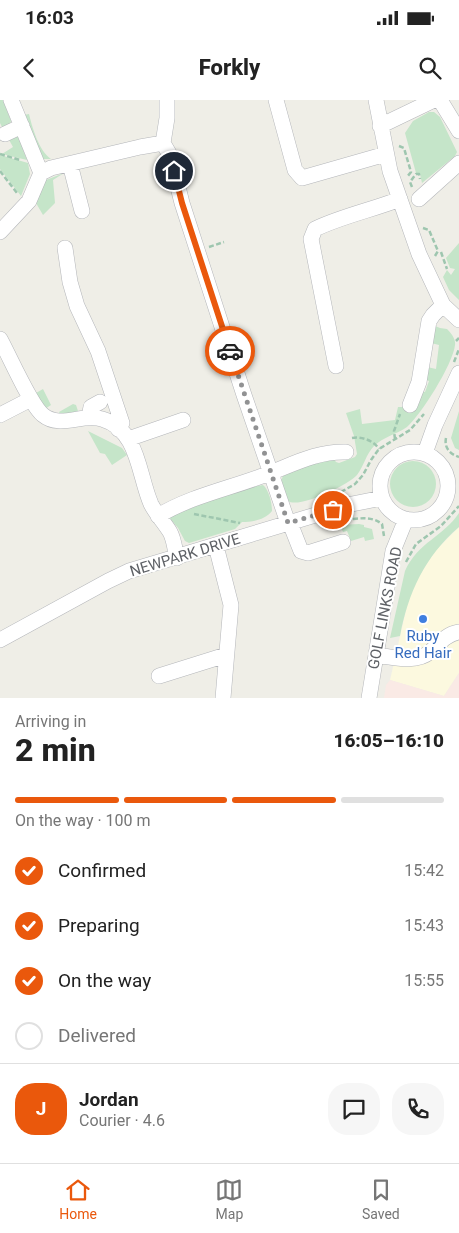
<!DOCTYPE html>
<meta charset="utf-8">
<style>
:root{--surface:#fff;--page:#f6f6f6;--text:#222;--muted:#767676;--line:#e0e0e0;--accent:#ea580c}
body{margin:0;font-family:Roboto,sans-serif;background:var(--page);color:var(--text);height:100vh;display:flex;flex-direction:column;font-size:19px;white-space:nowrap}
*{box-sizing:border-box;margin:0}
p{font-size:16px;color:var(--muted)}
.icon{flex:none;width:28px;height:28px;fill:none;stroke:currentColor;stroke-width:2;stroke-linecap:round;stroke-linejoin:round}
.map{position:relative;height:598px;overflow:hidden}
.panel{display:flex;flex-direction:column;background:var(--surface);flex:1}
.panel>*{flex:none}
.pin{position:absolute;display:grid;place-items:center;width:42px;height:42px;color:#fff;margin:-21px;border:2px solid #fff;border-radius:50%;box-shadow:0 1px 5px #0007}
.courier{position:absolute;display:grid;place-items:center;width:50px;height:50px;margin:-25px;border:4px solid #ea580c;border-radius:50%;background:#fff;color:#222;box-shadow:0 1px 6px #0007}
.overview em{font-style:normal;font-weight:800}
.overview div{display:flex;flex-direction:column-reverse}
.overview{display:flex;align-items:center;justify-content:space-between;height:85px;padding:0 15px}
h1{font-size:32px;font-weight:800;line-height:38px}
.bar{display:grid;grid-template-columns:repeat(4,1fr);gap:8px 5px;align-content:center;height:60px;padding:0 15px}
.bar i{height:6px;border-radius:4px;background:var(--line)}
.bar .current{background:var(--accent)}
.bar p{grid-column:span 4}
.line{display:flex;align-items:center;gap:12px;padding:0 15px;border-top:1px solid var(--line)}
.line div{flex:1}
.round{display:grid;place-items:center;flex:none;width:52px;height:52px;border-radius:20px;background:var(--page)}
ol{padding:0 15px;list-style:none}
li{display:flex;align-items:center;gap:15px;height:55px}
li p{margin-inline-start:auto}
li .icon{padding:5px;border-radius:50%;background:var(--accent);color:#fff;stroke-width:4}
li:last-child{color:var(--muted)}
li i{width:28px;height:28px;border:2px solid var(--line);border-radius:50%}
.status{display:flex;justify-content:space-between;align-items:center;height:35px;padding:0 25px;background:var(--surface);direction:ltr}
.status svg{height:14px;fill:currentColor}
header{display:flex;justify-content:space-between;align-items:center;height:65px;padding:0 15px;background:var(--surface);font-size:22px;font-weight:800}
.dock{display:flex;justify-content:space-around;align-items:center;height:70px;border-top:1px solid var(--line);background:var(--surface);font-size:14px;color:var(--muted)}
.dock a{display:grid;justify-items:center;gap:2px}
.dock .current{color:var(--accent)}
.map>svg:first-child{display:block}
</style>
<div class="status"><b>16:03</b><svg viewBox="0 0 49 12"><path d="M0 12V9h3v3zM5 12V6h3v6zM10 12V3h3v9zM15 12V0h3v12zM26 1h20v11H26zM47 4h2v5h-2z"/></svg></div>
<header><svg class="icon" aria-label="back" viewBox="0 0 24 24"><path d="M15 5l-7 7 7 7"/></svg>Forkly<svg class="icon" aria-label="search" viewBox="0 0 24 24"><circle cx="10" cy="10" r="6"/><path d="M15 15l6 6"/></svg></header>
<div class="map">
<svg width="459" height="598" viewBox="0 0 459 598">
<rect width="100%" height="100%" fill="#efeee7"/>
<path fill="#fcf9df" d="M459,427V573L444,596L390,580L409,497L418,478L434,452Z"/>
<path fill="#faeae5" d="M459,573V598H384L386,585L390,580L444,596Z"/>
<path fill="#c5e5c9" d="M0,0H3L11,21L9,26L3,29L0,23Z
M429,12H434L440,17L457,52L455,56L422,83L420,74L416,73L405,33L413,21Z
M29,14C32,27 39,51 51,59H43L37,49L24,15Z
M13,36H18L27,60L2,54L13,47L8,38Z
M0,55L28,63L30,74L21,96L0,69Z
M64,73L53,80L55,103L43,115L36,103L46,80Z
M459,143V200L449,190L443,177L447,170L451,175L455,169L450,168L446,158Z
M435,226L440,228L447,229C451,233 456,239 455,245C453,264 421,315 407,327C397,334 383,337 374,346C366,354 364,366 357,375C348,385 299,409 288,401L281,381L283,376L288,374L287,370L333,358L336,362L339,363L355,357L357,354L354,336L346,313L360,309L362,324L395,320L398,307H402L403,304L421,291L425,292L429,281L424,279L427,267L436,269L439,245L431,243Z
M43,289L51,305L45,309L36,293Z
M73,304L76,305L78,311L61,317L59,312Z
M459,311V350L455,348L451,338Z
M88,331L122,348L127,355L112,365L105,354L100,353Z
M390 384a23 23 0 1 1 46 0a23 23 0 1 1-46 0Z
M257,383V386L263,385C269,390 272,403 272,411C265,420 252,422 242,422L235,429L189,443L185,441L178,428L168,416Z
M459,413V427C425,456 408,493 400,536L390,538L405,471C418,442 443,437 459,413Z
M359,424L364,425V427L372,429L374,439L365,441L364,437L351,441L347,431L343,432L340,425Z"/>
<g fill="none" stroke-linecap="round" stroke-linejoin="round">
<defs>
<path id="minor" d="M167,0V18L163,43L170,55L182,103L244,295L288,423
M276,0L295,70L302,78L386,54
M376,0L390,71L419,154L443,205L459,220
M440,0L459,31
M380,26L434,0
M5,34L22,26
M70,64L82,111
M41,73L51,68L140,47L163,43
M419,99L459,63
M0,132L29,101L41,73L11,0
M65,148L70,182L77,206L98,251L122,323L118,329
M0,239C9,255 31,306 43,315C60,329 82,313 102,319C139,330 138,374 151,404C156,414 164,422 170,432C174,439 175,450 177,458
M336,266L311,139L315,129C342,116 372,110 400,99
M410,305L419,282L429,221L433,215L443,205
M0,315L31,299
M89,317L91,307L100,302
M128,339L183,320
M380 386a34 34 0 1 1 68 0a34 34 0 1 1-68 0Z
M425,353L435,325L459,273
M158,416C189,397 227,389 262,376C290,366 315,351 346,352
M290,423L301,451L308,453L343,442
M216,446L231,505L223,598
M0,540L108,481L129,471L352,404L382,398
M376,555C393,557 415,564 430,552C439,544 446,534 459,532
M159,576L226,555
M369,598L393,451L406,419"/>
</defs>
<use href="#minor" stroke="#b4b6ba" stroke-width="16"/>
<path stroke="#9ec6af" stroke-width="2.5" stroke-dasharray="5 2.5" stroke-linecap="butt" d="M399,46L404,48L411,72L407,77
M0,54L20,60
M0,71L17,93
M412,87L410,82L416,74H419L420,79
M423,128L429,130L438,151L435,156
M209,147L224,142
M441,152L447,169
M456,241L459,238
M454,262L459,249
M352,338C362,336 374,341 379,349
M446,338C444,348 450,354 459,357
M395,339L394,331L400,314
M341,392L355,384L363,375L371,360L379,349L410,330L424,314
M194,414L240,423
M353,419C363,418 373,417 382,424L384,436
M406,462L416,444L441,426L459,406"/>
<use href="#minor" stroke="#fff" stroke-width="15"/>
</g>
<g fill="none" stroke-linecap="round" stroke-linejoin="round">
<path stroke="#919293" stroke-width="5" stroke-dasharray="0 9" d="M230,251L288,423L333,410"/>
<path stroke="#ea580c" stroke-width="6" d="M174,71L182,103L230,251"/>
</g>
<circle fill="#3f7fe0" stroke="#fff" stroke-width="2" cx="423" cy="519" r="5"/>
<g text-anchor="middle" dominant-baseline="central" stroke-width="4" stroke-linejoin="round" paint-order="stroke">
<g font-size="15" fill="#5e6166" stroke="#fff">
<text transform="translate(185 455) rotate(-17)">NEWPARK DRIVE</text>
<text transform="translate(385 508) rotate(-79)">GOLF LINKS ROAD</text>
</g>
<g font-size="15" fill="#366cbe" stroke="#fff">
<text x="423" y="536">Ruby<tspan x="423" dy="17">Red Hair</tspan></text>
</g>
</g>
</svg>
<div class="pin" style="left:333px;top:410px;background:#ea580c"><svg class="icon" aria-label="bag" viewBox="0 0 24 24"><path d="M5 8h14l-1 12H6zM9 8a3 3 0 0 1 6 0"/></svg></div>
<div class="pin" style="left:174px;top:71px;background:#1f2937"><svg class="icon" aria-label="home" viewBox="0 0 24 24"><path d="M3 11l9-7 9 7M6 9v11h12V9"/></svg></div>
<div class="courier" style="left:230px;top:251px"><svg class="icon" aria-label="car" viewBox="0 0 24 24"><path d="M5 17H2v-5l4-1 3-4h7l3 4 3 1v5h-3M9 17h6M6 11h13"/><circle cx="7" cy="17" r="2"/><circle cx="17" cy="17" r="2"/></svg></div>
</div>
<section class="panel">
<div class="overview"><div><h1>2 min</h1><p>Arriving in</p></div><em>16:05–16:10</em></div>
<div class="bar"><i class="current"></i><i class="current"></i><i class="current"></i><i></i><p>On the way · 100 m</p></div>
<ol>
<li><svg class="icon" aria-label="check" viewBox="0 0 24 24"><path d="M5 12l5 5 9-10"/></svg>Confirmed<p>15:42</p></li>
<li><svg class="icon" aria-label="check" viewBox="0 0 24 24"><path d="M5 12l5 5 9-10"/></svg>Preparing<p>15:43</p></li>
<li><svg class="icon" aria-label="check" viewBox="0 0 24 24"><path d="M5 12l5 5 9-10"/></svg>On the way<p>15:55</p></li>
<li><i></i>Delivered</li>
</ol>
<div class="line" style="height:90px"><b class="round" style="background:var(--accent);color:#fff">J</b><div><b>Jordan</b><p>Courier · 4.6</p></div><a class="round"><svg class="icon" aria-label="chat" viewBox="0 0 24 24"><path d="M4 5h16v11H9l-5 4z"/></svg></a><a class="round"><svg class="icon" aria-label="phone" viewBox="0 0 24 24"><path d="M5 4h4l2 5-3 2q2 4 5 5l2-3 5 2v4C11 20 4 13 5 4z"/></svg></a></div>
</section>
<nav class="dock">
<a class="current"><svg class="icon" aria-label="home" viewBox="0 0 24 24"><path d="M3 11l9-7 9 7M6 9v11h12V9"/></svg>Home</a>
<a><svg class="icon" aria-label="map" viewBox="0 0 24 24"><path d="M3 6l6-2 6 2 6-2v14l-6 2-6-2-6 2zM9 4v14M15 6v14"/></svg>Map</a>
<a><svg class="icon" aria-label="saved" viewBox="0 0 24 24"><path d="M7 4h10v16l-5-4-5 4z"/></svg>Saved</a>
</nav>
